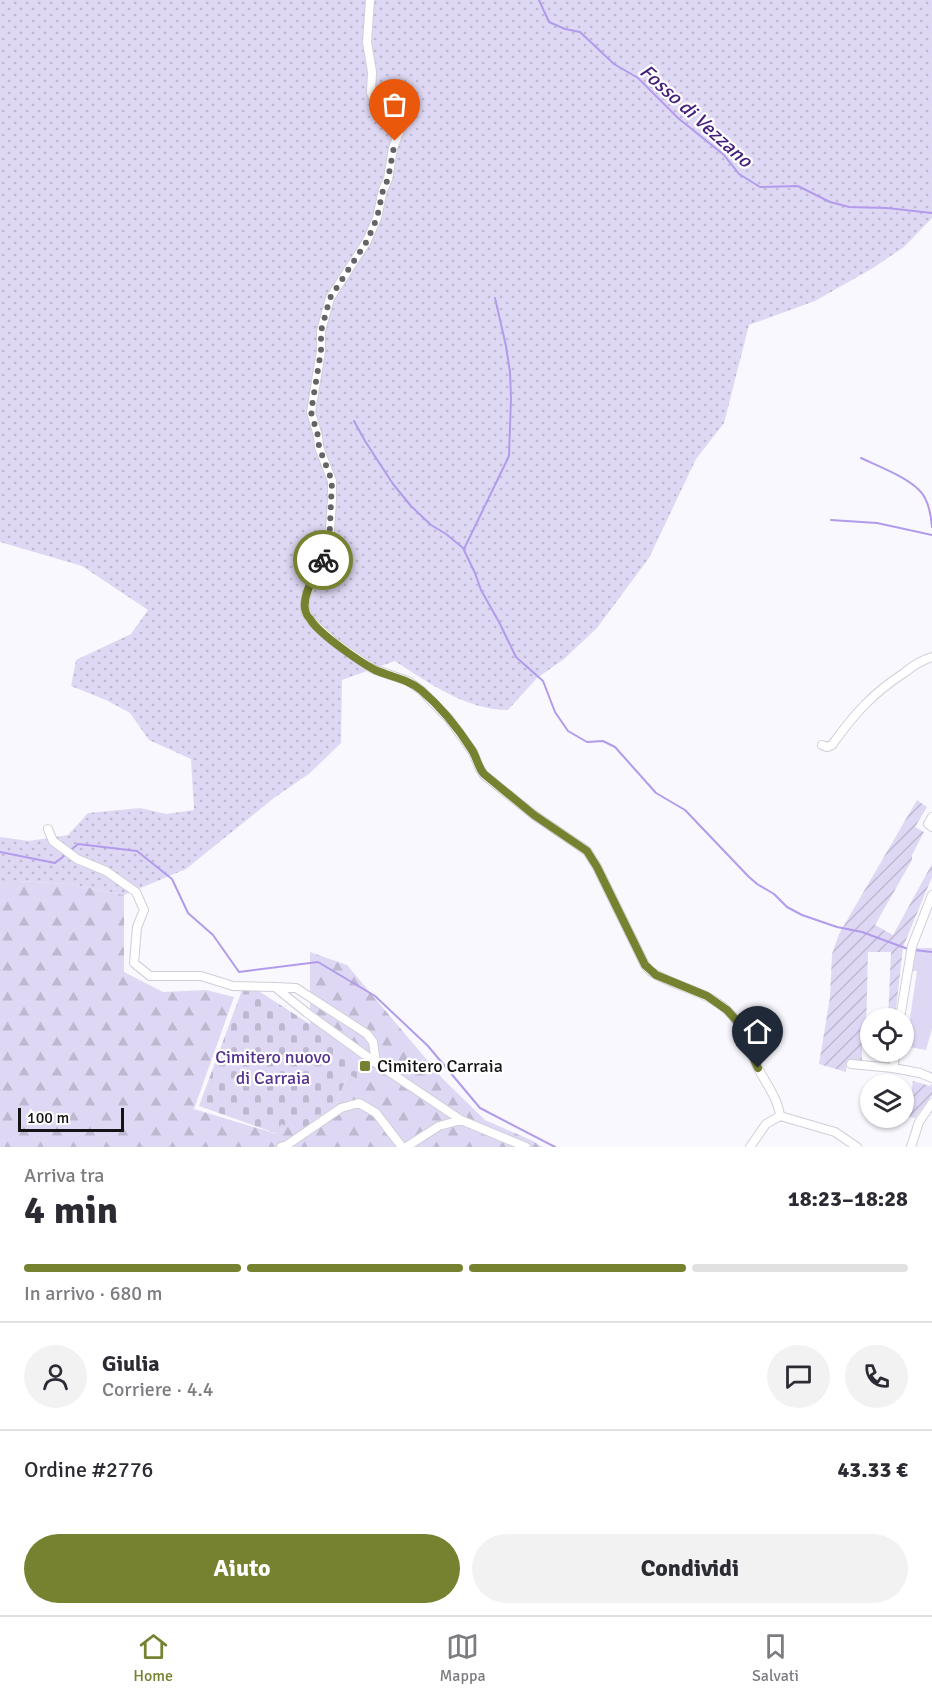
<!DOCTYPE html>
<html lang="it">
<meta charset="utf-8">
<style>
:root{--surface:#fff;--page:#f2f2f3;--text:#2b2b33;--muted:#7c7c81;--line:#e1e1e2;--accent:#76822f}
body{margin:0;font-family:Signika,sans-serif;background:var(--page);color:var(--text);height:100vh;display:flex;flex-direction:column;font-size:22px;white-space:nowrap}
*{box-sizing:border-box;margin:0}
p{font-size:20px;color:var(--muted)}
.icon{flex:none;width:33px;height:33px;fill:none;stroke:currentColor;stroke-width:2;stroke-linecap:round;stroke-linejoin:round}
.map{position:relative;height:1147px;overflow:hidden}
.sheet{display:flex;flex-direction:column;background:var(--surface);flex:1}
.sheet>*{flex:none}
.fabs{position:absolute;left:860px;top:1008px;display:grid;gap:12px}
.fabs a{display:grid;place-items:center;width:54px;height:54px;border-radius:50%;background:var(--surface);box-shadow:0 2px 4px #0004;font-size:30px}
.scale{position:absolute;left:18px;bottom:15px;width:106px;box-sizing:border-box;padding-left:6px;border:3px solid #141316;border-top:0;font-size:16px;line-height:21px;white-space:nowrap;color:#141316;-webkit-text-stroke:4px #fff;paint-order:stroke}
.pin{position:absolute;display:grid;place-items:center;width:51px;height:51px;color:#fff;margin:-62px -26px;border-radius:50% 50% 50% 0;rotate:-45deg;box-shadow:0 0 6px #0007}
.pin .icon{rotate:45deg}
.courier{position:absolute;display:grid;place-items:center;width:60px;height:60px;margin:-30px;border:4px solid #76822f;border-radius:50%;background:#fff;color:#222;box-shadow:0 2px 8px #0007}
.head em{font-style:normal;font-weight:700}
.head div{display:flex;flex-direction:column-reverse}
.head{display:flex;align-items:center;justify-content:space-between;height:102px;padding:0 24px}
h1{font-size:39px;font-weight:700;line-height:45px}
.bar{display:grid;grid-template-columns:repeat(4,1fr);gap:9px 6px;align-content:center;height:72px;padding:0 24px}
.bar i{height:8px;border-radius:4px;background:var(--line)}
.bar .current{background:var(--accent)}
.bar p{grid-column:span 4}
.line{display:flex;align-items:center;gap:15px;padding:0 24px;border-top:2px solid var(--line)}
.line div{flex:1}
.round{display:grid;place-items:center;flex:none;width:63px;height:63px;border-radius:32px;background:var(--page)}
.primary-button{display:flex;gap:12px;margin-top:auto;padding:12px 24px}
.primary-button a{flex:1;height:69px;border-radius:36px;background:var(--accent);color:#fff;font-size:24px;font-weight:700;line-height:69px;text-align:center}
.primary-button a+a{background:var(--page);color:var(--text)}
.menu{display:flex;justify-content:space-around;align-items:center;height:84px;border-top:2px solid var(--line);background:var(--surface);font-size:16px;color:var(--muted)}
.menu a{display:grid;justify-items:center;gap:3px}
.menu .current{color:var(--accent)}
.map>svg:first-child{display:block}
</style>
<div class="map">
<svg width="932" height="1147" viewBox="0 0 932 1147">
<defs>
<pattern id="grass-dots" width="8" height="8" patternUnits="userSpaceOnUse" patternTransform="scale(1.5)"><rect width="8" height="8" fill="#dfd8f4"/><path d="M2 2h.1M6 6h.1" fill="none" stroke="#beb8d0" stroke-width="1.8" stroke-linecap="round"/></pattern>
<pattern id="forest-firs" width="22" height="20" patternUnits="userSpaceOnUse" patternTransform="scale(1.5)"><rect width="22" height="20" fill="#dfd8f4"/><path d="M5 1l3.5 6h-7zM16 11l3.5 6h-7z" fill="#beb8d0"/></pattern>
<pattern id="cemetery-stones" width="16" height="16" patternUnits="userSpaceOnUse" patternTransform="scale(1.5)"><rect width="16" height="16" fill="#dfd8f4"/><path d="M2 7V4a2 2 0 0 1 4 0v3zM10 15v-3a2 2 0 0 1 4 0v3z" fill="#beb8d0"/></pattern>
<pattern id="garden-furrows" width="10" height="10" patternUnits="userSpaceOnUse" patternTransform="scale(1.5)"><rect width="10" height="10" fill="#dfd8f4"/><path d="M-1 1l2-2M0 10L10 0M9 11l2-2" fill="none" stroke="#beb8d0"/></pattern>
</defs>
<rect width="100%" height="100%" fill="#f9f8fe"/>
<path fill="url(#grass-dots)" d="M0,0H932V218L904,247L873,268L815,301L749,325L724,423L696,459L649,558L597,628L564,659L537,678L508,710C466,710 429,683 395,661L342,680L341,743L310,773L274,798L186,869L124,895L70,884L0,880V837L29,841L68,835L88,813L140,808L166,814L194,810L191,759L149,740L130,713L106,700L71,686L76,660L131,634L148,610L82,566L0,542Z"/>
<path fill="url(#forest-firs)" d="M0,880L70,884L124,895V972L163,992L206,990L234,997L194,1109L277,1134L280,1124L335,1106L348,1074L361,1081L339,1051L345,1044L310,1024V952L347,965L443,1079L485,1120L533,1141L542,1147H0Z"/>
<path fill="url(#cemetery-stones)" d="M242,990H257L310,1024L312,1022L345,1044L340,1051L368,1071L361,1081L348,1074L335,1106L300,1132L281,1124L278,1134L199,1106Z"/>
<path fill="#dfd8f4" d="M915,948H932V1029L926,1050L903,1046L904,1038H907L917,971H911Z"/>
<path fill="url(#garden-furrows)" d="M917,800L927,807L915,827L924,832L912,855V860L875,925L893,935L932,864V877L903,947L895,1018H888L891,952H868L866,1033L862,1040V1060L847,1061L846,1072L819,1064L830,997L832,954L839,934Z
M913,1081L930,1086L932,1084V1095L915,1118L908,1117Z"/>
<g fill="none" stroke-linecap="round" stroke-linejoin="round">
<path stroke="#b39bec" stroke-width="2" d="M539,0L549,22L565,29L580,32L614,64L638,78L678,118L724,155L739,174L760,187L798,186L830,202L849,207L887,208L932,213
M354,421L365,441L393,484L411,506L431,525L446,534L463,548L475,573L481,590L499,622L516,657L543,681L555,712L568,731L587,742L603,741L615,747L656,793L685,810L748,876L757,884L774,894L787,907L802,915L837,927L862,932L908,949
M861,458C878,466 907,477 920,491C928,499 931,515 932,527
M831,520L877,523L932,535
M464,549L509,456L511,398L510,372L506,346L495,298
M71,850L78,844L137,851L172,879L188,913L213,935L239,972L318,962L375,996L428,1046L480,1108L555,1147
M0,852L55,863L64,856
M914,950L932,952"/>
<defs>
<path id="minor" d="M370,0L367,42L372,72L371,93L378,109L383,116L397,125L400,130L393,148L388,179L383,190L377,218L367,241L330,298L321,331V351L311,412L318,436L319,447L332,481V500L329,547L307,593L305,602V610L310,620L334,642L373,669L408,681L421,690L449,719L473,752L479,767L484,775L534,815L587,851L597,867L645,965L650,971C677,989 714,991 735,1019C746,1033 751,1054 759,1070C767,1085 778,1099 780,1116
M822,745L827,747L832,745C854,714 873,693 904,673C913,666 921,660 932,657
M932,817L928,824L932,827
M48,829L53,841L77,859L106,871L136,892L144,910L137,927L134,963L150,976H201L233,986L275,987L307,1013L376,1063L461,1120L526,1147
M275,987L296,988L367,1034L373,1042L376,1063
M900,1018L912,946L932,895
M896,1052L893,1068L920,1073L932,1078
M851,1064L893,1068
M780,1116L835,1132L857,1147
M281,1147L287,1145L341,1108L359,1103L376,1113L402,1147
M406,1147L439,1126L461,1120
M750,1147L766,1124L780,1116
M911,1147L919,1122L932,1103"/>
</defs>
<use href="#minor" stroke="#d0ced8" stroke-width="10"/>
<use href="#minor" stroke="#fff" stroke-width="8"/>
</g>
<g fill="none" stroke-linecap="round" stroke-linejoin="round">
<path stroke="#646367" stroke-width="6" stroke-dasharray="0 10.8" d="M323,560L329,547L332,481L319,447L318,436L311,412L321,351V331L330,298L367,241L377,218L383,190L388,179L395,141"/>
<path stroke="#76822f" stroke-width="8" d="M323,560C317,572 306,588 305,602C304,608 306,615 310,619C319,634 360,662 375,670C391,677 408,679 421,690C441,707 458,728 472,750C477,758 478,767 484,774L534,815L587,851L597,867L645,965L656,975L707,996L727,1010L736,1020L758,1068"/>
</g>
<rect fill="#76822f" stroke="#fff" stroke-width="2" x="359" y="1060" width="12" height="12" rx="3"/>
<g text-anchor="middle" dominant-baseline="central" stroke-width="4.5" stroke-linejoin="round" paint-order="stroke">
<g font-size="18" fill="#563390" stroke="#fff">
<text x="273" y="1057">Cimitero nuovo<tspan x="273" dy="21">di Carraia</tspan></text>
</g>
<g font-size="18" fill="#141316" stroke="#fff" text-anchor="start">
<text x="377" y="1066">Cimitero Carraia</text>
</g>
<g font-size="20" font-style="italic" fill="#451f7b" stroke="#fff">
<text transform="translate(696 116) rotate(42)">Fosso di Vezzano</text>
</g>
</g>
</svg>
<div class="fabs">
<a><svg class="icon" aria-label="locate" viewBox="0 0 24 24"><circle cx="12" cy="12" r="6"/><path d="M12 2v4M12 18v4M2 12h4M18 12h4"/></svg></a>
<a><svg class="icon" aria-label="layers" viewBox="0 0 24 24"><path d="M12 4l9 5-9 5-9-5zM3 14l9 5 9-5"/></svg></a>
</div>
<div class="scale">100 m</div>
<div class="pin" style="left:395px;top:141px;background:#ea580c"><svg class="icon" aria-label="bag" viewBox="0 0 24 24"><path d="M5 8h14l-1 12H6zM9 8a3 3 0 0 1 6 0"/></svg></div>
<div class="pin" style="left:758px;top:1068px;background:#1f2937"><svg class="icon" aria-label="home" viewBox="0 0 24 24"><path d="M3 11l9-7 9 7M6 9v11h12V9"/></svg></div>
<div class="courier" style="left:323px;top:560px"><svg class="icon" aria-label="bike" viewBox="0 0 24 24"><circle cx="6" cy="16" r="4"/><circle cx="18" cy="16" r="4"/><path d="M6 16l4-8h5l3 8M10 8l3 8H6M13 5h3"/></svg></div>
</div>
<section class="sheet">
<div class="head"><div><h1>4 min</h1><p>Arriva tra</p></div><em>18:23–18:28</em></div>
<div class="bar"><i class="current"></i><i class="current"></i><i class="current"></i><i></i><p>In arrivo · 680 m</p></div>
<div class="line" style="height:108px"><a class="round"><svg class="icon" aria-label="person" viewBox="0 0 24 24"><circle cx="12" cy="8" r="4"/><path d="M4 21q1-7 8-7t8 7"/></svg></a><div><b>Giulia</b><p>Corriere · 4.4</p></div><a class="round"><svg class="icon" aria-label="chat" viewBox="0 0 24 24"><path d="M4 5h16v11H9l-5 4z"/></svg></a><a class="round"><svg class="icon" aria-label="phone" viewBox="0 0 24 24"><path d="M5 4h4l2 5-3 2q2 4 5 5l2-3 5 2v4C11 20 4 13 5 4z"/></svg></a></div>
<div class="line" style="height:78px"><div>Ordine #2776</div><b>43.33 €</b></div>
<div class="primary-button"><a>Aiuto</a><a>Condividi</a></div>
</section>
<nav class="menu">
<a class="current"><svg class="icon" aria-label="home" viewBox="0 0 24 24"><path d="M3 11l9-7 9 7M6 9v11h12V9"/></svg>Home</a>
<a><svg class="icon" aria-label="map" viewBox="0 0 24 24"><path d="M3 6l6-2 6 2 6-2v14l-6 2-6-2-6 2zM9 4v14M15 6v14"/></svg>Mappa</a>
<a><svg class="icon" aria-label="saved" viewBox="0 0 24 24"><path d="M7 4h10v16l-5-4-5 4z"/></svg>Salvati</a>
</nav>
